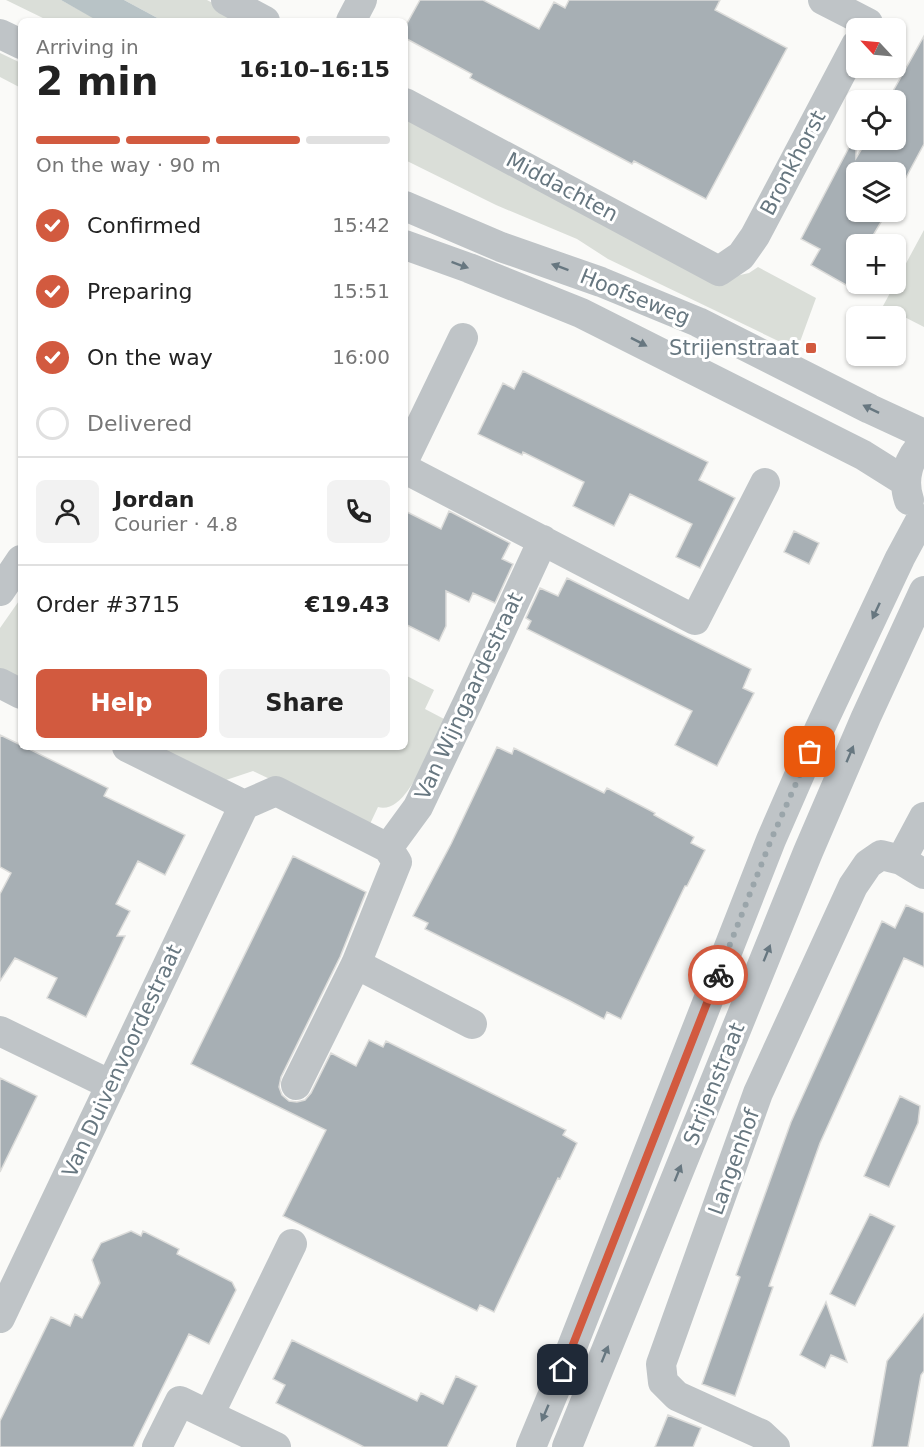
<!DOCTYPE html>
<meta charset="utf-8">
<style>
:root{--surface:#fff;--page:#f2f2f2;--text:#222;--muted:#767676;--line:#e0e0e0;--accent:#d25a3f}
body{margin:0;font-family:"DejaVu Sans",sans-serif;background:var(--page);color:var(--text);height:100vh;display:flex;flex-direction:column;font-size:22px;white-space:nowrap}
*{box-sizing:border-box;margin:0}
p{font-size:20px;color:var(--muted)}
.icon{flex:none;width:33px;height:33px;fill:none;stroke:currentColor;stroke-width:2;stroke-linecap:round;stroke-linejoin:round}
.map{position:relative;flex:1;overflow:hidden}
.side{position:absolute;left:18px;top:18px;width:390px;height:732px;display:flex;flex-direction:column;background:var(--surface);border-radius:9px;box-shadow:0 2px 4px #0004}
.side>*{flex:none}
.needle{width:39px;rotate:296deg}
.buttons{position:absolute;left:846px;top:18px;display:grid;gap:12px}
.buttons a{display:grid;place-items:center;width:60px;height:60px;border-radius:9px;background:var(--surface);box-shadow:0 2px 4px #0004;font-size:30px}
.pin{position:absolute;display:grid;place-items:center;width:51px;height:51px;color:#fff;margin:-26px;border-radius:12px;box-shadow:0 3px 9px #0006}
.courier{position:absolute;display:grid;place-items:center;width:60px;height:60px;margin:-30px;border:4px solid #d25a3f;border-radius:50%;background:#fff;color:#222;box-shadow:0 2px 8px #0007}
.head em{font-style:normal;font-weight:600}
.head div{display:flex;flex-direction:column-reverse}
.head{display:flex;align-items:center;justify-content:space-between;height:102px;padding:0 18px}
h1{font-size:39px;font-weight:600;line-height:45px}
.bar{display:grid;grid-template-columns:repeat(4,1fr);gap:9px 6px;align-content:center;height:72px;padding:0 18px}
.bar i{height:8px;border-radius:4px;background:var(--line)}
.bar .selected{background:var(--accent)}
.bar p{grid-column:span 4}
.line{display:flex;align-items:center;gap:15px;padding:0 18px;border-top:2px solid var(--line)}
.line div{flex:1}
.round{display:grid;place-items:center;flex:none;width:63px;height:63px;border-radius:9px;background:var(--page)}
ol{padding:0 18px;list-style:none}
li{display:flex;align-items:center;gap:18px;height:66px}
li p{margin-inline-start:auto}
li .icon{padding:6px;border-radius:50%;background:var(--accent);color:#fff;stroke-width:4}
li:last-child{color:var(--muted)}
li i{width:33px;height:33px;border:3px solid var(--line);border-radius:50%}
.action{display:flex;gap:12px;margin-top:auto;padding:12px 18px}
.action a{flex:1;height:69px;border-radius:9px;background:var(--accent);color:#fff;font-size:24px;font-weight:600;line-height:69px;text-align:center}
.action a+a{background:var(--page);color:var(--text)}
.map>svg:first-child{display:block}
</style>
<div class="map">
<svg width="924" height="1447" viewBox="0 0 924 1447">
<rect width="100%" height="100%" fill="#fafaf8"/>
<path fill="#daded8" d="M6,0H61L98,20L49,21Z
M124,0H207L246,21H163Z
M0,53L21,63V88L0,77Z
M405,113L727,278L749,273L758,267L816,298L797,350L608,259L577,239L496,205L405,160Z
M924,230V327L883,306Z
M21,598V684L0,671V628Z
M405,675L434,690L425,709L446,720C437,739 412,793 396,803C391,807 384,809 378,807L369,826L253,771L226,780L154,747H405Z"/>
<path fill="#b8c3c6" d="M61,0H124L163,21H98Z"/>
<path fill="#a7afb4" stroke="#dcdcda" stroke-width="1.5" d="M420,0H483L539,29L554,2L565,8L569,0H720L715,10L787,48L706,199L634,161L632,164L470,78L472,74L405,38V27Z
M924,36V144L896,196V172H856V212H887L868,244H856V266L846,285L811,265L820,249L801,239L856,134V158L867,140H896V100H888Z
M523,371L708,462L699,480L735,498L700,568L676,557L692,524L630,494L614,526L573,506L584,482L523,452L522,455L478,434L503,383L514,389Z
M405,511L441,529L449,511L510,543L502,559L513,564L495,603L473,593L469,602L446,591V626L439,641L405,624Z
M794,531L819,543L809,564L784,552Z
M567,578L751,669L743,688L754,693L717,766L675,745L692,711L527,629L531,621L526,618L540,588L558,596Z
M0,735L21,745V747H25L108,788L104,796L185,835L165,875L138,861L116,904L130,911L117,936H125L86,1017L47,998L57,978L15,958L0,981V894L11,873L0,867Z
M497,747L512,754L514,748L604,793L607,788L655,813L654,815L694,837L691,843L705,850L687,886H685L621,1019L607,1012L604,1019L570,1001L425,929L428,923L413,916L451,844Z
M293,856L366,892L340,957L281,1077L279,1087L282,1095L289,1101L297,1102L305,1100L311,1093L331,1053L356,1066L369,1040L383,1047L386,1041L566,1130L563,1135L577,1143L560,1179L558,1178L494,1312L480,1305L477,1311L283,1216L326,1130L191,1064Z
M906,905L924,913V967L904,958L820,1143L769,1286L773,1287L735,1396L702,1384L740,1277L736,1275L791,1122L882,921L895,928Z
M0,1078L37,1096L0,1172Z
M900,1096L920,1106L918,1123L889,1187L864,1176Z
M870,1214L895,1226L855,1306L830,1294Z
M131,1231L141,1236L143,1231L179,1249L177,1254L232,1282L236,1290L209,1344L189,1334L133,1447H0V1421L51,1317L70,1326L75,1314L82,1318L100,1283L92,1260L101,1243Z
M826,1302L847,1362L831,1355L825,1368L800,1355Z
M924,1314V1371L921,1375L908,1447H872L887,1361Z
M292,1340L417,1401L421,1393L443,1404L456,1376L477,1386L447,1447H364L276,1403L285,1385L273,1379Z
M668,1415L701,1428L693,1447H655Z"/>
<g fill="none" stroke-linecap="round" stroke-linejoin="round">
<path stroke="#bfc4c7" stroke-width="30" d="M226,0L265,21
M823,0L868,23
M351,21L362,0
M0,34L21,44
M405,103L719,271L741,256L755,236L856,45
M405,206L501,247L601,282L698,322L870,409L924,434
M405,245L469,268L581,313L863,455L906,482
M405,458L463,338
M405,469L695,620L765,483
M909,500C902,479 908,458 924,443
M0,591L21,560
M0,683L21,694
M127,747L244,805
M244,805L276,791L388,848
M924,817L901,860L924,874
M356,964L472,1024
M0,1031L111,1085
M296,1085L356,964L397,862L388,848L418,807L469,700L543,540
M0,1318L244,805
M209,1415L276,1447
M157,1447L180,1401L209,1415L292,1244
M531,1447L563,1370L771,840L819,730L900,558L921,519
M567,1447L808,852L866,717L924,591
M775,1447L761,1434L677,1396L663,1382L661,1364L758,1093L853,886L868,864L881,855L901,860"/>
</g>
<defs><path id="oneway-solid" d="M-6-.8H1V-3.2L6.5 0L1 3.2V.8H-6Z" transform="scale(1.5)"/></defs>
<g fill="#677780">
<use href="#oneway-solid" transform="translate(460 265) rotate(20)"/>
<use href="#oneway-solid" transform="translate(560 267) rotate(-160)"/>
<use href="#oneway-solid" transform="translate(639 342) rotate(27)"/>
<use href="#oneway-solid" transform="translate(871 409) rotate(-154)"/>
<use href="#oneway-solid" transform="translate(876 611) rotate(115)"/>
<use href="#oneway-solid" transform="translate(850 754) rotate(-67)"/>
<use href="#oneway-solid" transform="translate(767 953) rotate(-68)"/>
<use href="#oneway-solid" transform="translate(678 1173) rotate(-68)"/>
<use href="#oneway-solid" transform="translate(605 1354) rotate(-68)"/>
<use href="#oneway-solid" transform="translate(545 1413) rotate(113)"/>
</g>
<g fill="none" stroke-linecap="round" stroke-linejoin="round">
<path stroke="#9aa5aa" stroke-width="6" stroke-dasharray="0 10.8" d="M718,975L771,840L810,752"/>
<path stroke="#d25a3f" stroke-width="8" d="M563,1370L718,975"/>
</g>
<rect fill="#d25a3f" stroke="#fff" stroke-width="2" x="805" y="342" width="12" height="12" rx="3"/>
<g text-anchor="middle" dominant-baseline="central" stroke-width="6" stroke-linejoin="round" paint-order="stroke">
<g font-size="21" fill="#677780" stroke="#fff">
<text transform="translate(793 163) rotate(-62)">Bronkhorst</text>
<text transform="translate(562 187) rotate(28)">Middachten</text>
<text transform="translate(635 297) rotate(22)">Hoofseweg</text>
<text transform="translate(469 696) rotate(-65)">Van Wijngaardestraat</text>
<text transform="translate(122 1061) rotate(-65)">Van Duivenvoordestraat</text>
<text transform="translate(714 1084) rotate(-68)">Strijenstraat</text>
<text transform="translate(734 1162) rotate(-70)">Langenhof</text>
</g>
<g font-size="21" fill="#677780" stroke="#fff" text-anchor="end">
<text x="799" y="348">Strijenstraat</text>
</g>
</g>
</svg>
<div class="buttons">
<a><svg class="needle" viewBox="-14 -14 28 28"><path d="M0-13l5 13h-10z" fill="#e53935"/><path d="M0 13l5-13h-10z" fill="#767676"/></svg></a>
<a><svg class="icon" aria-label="locate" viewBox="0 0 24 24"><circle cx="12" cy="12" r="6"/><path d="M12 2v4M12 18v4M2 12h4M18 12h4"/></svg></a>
<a><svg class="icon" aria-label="layers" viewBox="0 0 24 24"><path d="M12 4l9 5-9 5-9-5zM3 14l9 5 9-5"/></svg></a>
<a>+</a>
<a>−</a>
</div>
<div class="pin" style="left:810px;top:752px;background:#ea580c"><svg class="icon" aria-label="bag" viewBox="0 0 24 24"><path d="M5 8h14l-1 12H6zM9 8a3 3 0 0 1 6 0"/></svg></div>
<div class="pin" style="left:563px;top:1370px;background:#1f2937"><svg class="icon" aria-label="home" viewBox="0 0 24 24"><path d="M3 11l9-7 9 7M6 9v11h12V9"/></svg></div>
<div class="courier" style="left:718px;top:975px"><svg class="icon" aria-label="bike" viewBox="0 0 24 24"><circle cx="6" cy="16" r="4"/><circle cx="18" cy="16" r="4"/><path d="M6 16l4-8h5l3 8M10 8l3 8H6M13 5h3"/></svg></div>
<section class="side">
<div class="head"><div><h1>2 min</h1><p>Arriving in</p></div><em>16:10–16:15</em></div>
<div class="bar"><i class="selected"></i><i class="selected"></i><i class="selected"></i><i></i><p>On the way · 90 m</p></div>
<ol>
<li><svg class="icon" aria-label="check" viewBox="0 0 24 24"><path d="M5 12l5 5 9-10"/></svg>Confirmed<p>15:42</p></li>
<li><svg class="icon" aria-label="check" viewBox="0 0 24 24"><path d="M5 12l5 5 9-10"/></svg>Preparing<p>15:51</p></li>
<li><svg class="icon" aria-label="check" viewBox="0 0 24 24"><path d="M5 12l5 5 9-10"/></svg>On the way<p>16:00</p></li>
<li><i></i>Delivered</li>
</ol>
<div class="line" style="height:108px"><a class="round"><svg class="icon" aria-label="person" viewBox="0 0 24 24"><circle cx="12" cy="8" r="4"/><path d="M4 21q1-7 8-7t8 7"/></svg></a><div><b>Jordan</b><p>Courier · 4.8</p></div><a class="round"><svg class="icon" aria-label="phone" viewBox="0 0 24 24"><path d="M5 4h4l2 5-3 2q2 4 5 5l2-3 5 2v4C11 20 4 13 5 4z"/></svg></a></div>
<div class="line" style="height:78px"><div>Order #3715</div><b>€19.43</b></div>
<div class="action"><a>Help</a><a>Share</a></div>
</section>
</div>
